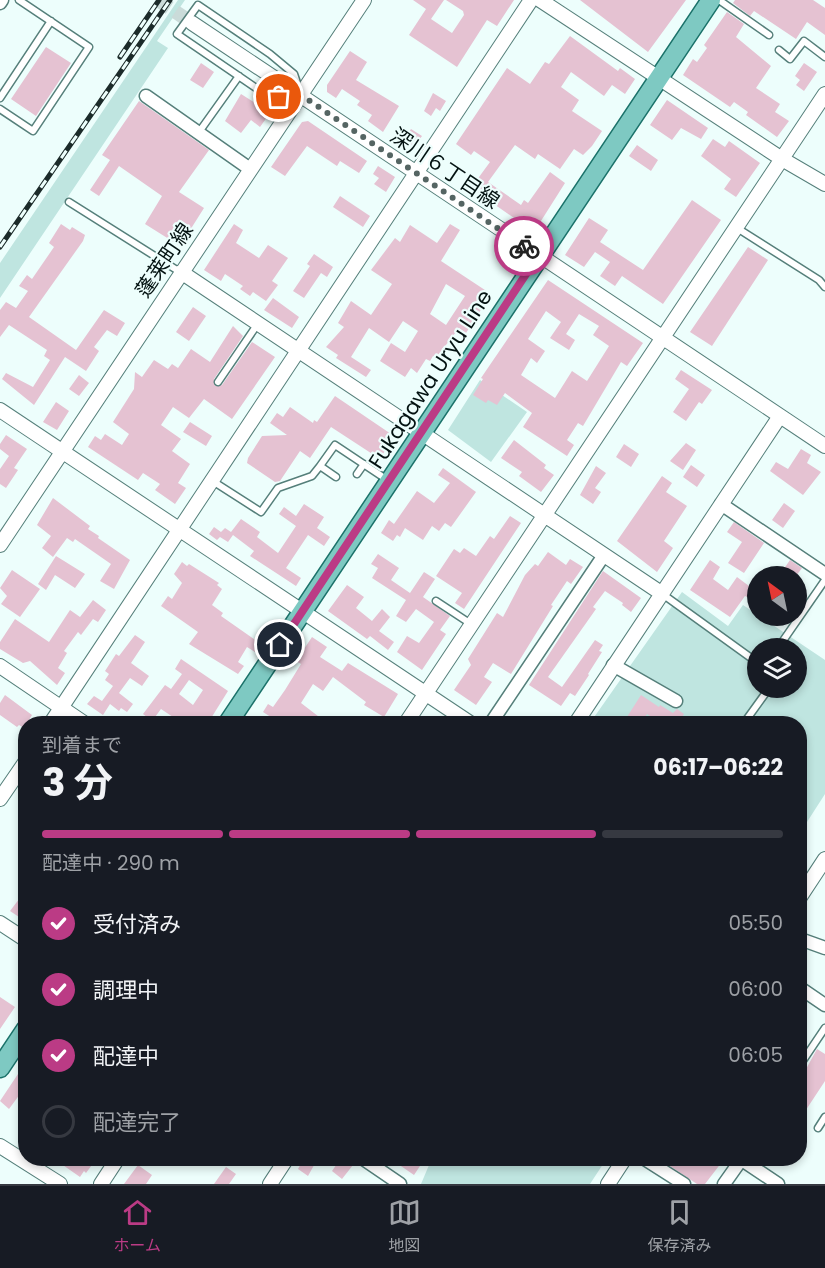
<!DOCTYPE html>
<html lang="ja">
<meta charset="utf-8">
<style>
:root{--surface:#171b24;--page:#20242c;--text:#f1f3f6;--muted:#9ea1a6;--line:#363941;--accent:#bb3b85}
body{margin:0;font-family:Poppins,"Noto Sans JP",sans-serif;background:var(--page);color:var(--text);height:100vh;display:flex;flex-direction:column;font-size:22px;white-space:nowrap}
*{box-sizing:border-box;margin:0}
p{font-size:20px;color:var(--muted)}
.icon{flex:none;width:33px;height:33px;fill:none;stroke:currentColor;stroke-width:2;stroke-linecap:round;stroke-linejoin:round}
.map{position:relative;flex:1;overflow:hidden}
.panel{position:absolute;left:18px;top:716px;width:789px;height:450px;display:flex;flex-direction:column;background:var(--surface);border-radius:24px;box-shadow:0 3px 9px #0003}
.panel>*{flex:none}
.needle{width:39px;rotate:327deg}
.fabs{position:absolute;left:747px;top:566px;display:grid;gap:12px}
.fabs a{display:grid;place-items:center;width:60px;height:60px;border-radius:50%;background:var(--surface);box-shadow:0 3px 9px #0003;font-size:30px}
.pin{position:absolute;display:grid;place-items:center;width:51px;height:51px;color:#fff;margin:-26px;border:3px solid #fff;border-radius:50%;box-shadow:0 2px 6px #0007}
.courier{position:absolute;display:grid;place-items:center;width:60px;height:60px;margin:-30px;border:4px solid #bb3b85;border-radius:50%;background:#fff;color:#222;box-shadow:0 2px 8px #0007}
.head em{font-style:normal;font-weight:700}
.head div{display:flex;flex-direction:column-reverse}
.head{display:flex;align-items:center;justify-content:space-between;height:102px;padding:0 24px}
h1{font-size:39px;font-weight:700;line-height:45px}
.bar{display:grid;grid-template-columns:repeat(4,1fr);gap:9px 6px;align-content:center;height:72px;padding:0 24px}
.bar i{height:8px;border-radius:4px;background:var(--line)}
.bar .current{background:var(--accent)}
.bar p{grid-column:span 4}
ol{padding:0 24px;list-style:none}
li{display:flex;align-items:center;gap:18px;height:66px}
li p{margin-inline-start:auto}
li .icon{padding:6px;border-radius:50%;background:var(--accent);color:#fff;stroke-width:4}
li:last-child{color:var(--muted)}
li i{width:33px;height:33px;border:3px solid var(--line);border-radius:50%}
.dock{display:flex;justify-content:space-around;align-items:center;height:84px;border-top:2px solid var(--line);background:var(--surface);font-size:16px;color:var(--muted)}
.dock a{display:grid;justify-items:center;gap:3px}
.dock .current{color:var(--accent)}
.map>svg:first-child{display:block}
</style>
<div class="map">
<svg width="825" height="1184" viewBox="0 0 825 1184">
<rect width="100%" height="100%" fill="#edfefc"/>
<path fill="#bfe5e0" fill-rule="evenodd" d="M178,0H185L157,41L168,48L0,298V263Z
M480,380L527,412L491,462L448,430Z
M682,592L728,626L743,605L825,660V794L807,822L800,823V723H590ZM758,648H796V687H758Z
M432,1158H607L590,1184H421Z"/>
<path fill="#e5c2d2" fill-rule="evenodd" d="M413,0H444L431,19L452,33L464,15L463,11L446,0H514L497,26L487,20L457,67L409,35L426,9Z
M580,0H686L648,52Z
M735,0H813L825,8V35L807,22L796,39L754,11L750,16L733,3Z
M727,12L744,24L736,37L771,66L756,88L780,104L775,112L789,121L777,137L746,115L748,112L734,102L730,107L683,75L693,59L697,62L707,48L704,45Z
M570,36L618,71L620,68L635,79L625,94L612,85L604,96L571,72L561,87L579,100L572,111L602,131L592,146L583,155L574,149L560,169L538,154L535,159L515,145L488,182L521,205L524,200L528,203L550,172L565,183L534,232L471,188L490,162L474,151L471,155L456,144L507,68L530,84L545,62L549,64Z
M46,47L71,63L36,116L11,99Z
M350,51L367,62L356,80L399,106L383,132L368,121L372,115L357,105L360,101L342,89L336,98L327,92V85Z
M201,63L214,72L203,88L190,80Z
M804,63L817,72L804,91L796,85L800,80L795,76Z
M433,93L446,101L440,111L436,108L431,116L424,111Z
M241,94L257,104L259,100L269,108L270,113L260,127L251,120L241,133L225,121Z
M667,100L708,128L701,139L681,128L672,140L650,125Z
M139,101L209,150L179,192L204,208L180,246L145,224L162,196L119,166L99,196L90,190L110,160L102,155Z
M308,121L367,161L359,173L340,161L337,166L307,146L285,176L271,167L302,122Z
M411,129L422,136L413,149L402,142Z
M713,139L725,147L729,141L760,163L736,197L724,189L731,179L701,156Z
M637,145L658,160L651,171L629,156Z
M378,166L395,177L386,192L374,184L379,178L373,174Z
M340,196L370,216L363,227L333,207Z
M692,200L721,220L663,304L622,276L615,286L600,276L610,262L595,252L584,267L565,255L589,218L608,230L600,242L643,270Z
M61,224L70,230L72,227L85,235L83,241L29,317L76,350L104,310L125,323L117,336L107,330L94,347L99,351L86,371L65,357L34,405L2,379L6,373L33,387L50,360L44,356L47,350L9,325L0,337V310L6,302L16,308L28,291L19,286L27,275L32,279L54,247L49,243Z
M234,224L243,230L236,243L259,258L268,245L288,258L272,281L278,285L266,301L253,292L250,296L240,289L243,286L225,274L221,281L204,270Z
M450,224L460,230L441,261L491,294L466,333L459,328L436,358L433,356L430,361L426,359L417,373L411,368L405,377L380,361L391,343L405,352L418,331L403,321L389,342L369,328L351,357L371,370L366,377L336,358L338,355L326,347L344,327L338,323L351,301L371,315L392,284L371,270L395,238L400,242L410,225L437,243ZM446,284L465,296L446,325L430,314Z
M748,247L768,260L712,346L690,332Z
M314,254L333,267L327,277L321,273L304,298L293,291L310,266L307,264Z
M548,280L643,343L627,366L621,362L583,426L578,423L567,440L574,445L567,456L523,427L532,413L505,393L497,405L488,400L486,403L473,395L483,379L481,378ZM546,311L561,322L550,338L569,350L575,340L566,334L579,314L599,326L593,335L609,346L587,381L572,371L555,398L521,375L531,358L537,363L545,351L528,339Z
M273,298L299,317L292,328L264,310Z
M193,307L206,316L189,341L176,332Z
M233,326L243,336L214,379L215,386L222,385L252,342L275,357L232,419L204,399L189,418L173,407L161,425L181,439L172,451L190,464L178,483L186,488L175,504L155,490L160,484L143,473L138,480L88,447L95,436L101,440L105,434L122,445L129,434L113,422L134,389L135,372L142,377L154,360L168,369L172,364L178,368L191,349L210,362Z
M681,370L712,390L702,404L699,402L686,421L673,412L689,389L675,379Z
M79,375L89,383L79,396L69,389Z
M335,396L394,436L380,459L331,427L310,458L300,451L280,481L275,482L247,463L248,458L262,436L287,435L270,423L277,413L283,417L290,407L313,423L314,420L317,422Z
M56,402L69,411L57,430L43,422Z
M190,422L212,436L206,446L183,432Z
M6,435L27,449L14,468L18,470L6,488L0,484V469L9,456L0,449V444Z
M514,440L546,465L544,468L554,475L541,492L519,476L522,472L501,458Z
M686,443L696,450L683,470L670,461Z
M624,444L639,454L631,467L616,457Z
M801,449L811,455L807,463L821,472L803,495L770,471L776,462L788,469Z
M691,465L705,475L697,487L683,477Z
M596,466L606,473L595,488L601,492L593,504L580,495Z
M443,468L476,492L451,527L445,523L439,531L432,526L423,540L405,528L400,537L397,535L393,541L381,533L389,520L394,524L417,491L434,503L450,483L438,475Z
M662,476L672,483L666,492L687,506L664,541L673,548L657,572L617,541Z
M53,498L90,526L88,529L99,536L98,538L130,560L114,589L100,581L111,564L75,539L73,542L67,538L53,557L42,548L51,536L37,525Z
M784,503L795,511L783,528L772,520Z
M304,504L324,517L317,528L330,537L324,546L308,535L286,568L301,578L296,586L250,556L254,551L233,535L228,542L220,537L217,540L209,534L214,527L221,532L225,528L231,532L241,519L260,532L257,537L278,553L296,526L279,514L284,507L296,516Z
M510,516L521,523L464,609L455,603L462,593L436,576L454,549L460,553L464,548L476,556L490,536L494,539Z
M734,522L764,543L744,573L728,563L742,542L727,532Z
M548,552L566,565L570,559L583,567L571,584L567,581L551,605L553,606L511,674L493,663L484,677L492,682L476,705L454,690L471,665L468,659L497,613L503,617L525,575L535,564L538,566Z
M378,554L399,568L391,580L410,593L424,572L435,579L423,597L450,616L440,630L446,634L422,670L397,652L407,636L419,643L434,622L416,609L406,622L396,616L406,600L372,578L378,568L371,564Z
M56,556L85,574L75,588L55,575L46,590L38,584Z
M710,560L720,567L713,579L728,590L737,577L753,589L747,597L745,596L730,617L690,590Z
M790,560L802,568L796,576H779Z
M182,562L187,566L189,564L219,583L217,585L222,589L212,605L223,613L221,616L261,644L255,652L247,647L238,662L244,666L238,674L189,644L198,632L161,606L168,596L172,599L182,583L174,574Z
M12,570L40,589L20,617L1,604L7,596L0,588Z
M603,571L641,598L631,612L622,605L623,603L605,591L593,607L596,609L548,677L562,687L595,640L603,645L599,651L602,652L588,674L589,675L575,696L570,693L561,706L529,685Z
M347,585L364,597L356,608L372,621L382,609L390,617L379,631L394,642L388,650L370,636L367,639L328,611Z
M93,600L106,610L98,622L93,619L81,635L78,632L64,651L67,653L58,668L65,673L57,685L30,661L23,663L0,649V642L15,619L49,642L70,610L80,617Z
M135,635L145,642L131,663L149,676L142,686L130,678L119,693L133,704L127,712L121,708L119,711L110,704L103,715L87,704L94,696L102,701L113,686L105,680L109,674L105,671L116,654L119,656Z
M312,637L327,647L320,657L342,671L348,663L398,694L384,717L364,705L366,702L333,677L323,691L313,684L301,703L327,723H280L263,712L268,704L273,707L285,690L301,664L296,661Z
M181,659L228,691L208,723H182L161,709L152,721L143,714L165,685L171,689L182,674L175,669ZM189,680L203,690L193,705L179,694Z
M5,695L32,715L24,728L19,725L17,727L0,715V703Z
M641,695L659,707L660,705L673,713L677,709L684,714L678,723H660L647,714L641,723H636L627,717Z
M26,890V914L22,919L10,911Z
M0,997L15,1007L0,1029Z
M817,1049L825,1054V1081L800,1119V1080Z
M26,1062V1086L9,1109L0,1101Z
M64,1158H97L86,1173L84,1171L80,1177L60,1163Z
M304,1158H318L308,1176L298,1169Z
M341,1158L353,1165L342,1179L332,1171Z
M402,1158H418L415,1162L420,1166L414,1175L398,1164Z
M658,1158H692L702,1165L706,1158H725L705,1184H697Z
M138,1165L152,1175L146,1184H124Z
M226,1167L236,1174L229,1184H214Z"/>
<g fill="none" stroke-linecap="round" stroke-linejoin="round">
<path stroke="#cadbd9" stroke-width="14" stroke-dasharray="14 7" stroke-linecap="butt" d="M158,0L192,23"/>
<defs>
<path id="service" d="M719,0L769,35
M198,5L270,54L294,74L301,95L279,97L265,87L256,88L177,34Z
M779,50L790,59L804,41L825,57
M0,98L51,21
M0,109L33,131L89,47L19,0
M199,132L239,76
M69,202L180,272
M737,228L819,280L825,287
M218,382L257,325
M357,474L364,464
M336,477L320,466L335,445L389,481
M211,480L261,512L278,488L312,476L320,466
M661,593L758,663
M436,601L471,624
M778,648L825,580
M744,723L770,687
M800,1065L825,1028
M818,1128L825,1117"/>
<path id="minor" d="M0,3L2,0
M146,96L250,169
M721,504L825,574
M613,665L676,701
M491,723L604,555
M800,939L825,948
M800,988L825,1005
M362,1158L400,1184
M643,1158L684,1184
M739,1158L778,1184
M724,1184L741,1160"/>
<path id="tertiary" d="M540,0L782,159L825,184
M192,23L825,446
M181,272L661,593
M0,410L470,723
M0,545L364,0
M0,666L84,723
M51,723L531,0
M406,723L825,94
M576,723L780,416
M0,799L26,761
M800,897L825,859
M0,923L26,940
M0,1146L60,1184
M101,1184L118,1158
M270,1184L287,1158
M608,1184L625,1158"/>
<path id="primary" d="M228,723L711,0
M0,1068L26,1029"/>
</defs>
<use href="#service" stroke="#557f7a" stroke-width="9"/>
<use href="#minor" stroke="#557f7a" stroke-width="15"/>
<use href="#tertiary" stroke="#557f7a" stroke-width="16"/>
<use href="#primary" stroke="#1b726a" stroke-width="21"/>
<use href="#service" stroke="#fff" stroke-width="6"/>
<use href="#minor" stroke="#fff" stroke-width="12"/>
<use href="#tertiary" stroke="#fff" stroke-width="14"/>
<use href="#primary" stroke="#7ec9c2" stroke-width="18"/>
<defs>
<path id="rail" d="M120,57L159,0
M0,247L170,0"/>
</defs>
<use href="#rail" stroke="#1c2b2a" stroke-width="5"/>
<use href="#rail" stroke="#edfefc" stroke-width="3" stroke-dasharray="9" stroke-linecap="butt"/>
</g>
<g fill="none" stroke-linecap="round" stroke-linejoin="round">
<path stroke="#556563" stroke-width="6" stroke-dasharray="0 10.8" d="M279,97L301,95L524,246"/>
<path stroke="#bb3b85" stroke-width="8" d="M280,645L538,256L524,246"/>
</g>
<g text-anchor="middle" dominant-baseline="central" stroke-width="4.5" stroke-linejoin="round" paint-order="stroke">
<g font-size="21" fill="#031211" stroke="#edfefc">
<text transform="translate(445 168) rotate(34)">深川６丁目線</text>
<text transform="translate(164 260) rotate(-56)">蓬莱町線</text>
<text transform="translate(430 379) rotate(-57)">Fukagawa Uryu Line</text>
</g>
</g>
</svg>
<div class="fabs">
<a><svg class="needle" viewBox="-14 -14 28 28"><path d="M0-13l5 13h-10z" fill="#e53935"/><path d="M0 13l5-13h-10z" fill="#9ea1a6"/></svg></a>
<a><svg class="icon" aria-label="layers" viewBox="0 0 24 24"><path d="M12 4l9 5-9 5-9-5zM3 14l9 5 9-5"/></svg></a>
</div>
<div class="pin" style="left:279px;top:97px;background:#ea580c"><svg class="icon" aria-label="bag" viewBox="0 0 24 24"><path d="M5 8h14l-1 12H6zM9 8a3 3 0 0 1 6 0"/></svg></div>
<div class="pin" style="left:280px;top:645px;background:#1f2937"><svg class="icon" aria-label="home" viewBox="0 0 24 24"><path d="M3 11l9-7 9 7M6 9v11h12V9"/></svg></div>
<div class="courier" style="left:524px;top:246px"><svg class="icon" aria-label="bike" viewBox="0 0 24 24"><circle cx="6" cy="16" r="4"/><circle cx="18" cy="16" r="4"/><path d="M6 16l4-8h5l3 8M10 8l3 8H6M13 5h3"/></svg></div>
<section class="panel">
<div class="head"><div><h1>3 分</h1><p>到着まで</p></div><em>06:17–06:22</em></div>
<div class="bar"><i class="current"></i><i class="current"></i><i class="current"></i><i></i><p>配達中 · 290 m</p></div>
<ol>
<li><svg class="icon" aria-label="check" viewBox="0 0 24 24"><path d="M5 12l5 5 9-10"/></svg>受付済み<p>05:50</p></li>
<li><svg class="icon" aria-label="check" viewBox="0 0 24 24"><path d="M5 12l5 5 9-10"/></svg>調理中<p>06:00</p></li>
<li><svg class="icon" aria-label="check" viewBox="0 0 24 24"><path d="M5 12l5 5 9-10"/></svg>配達中<p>06:05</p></li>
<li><i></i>配達完了</li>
</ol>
</section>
</div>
<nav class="dock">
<a class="current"><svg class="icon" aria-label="home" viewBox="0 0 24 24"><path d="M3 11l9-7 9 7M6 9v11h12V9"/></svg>ホーム</a>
<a><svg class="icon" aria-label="map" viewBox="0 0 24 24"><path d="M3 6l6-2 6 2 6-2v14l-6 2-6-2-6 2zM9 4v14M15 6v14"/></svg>地図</a>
<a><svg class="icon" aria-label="saved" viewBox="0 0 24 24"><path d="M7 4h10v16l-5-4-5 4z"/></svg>保存済み</a>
</nav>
